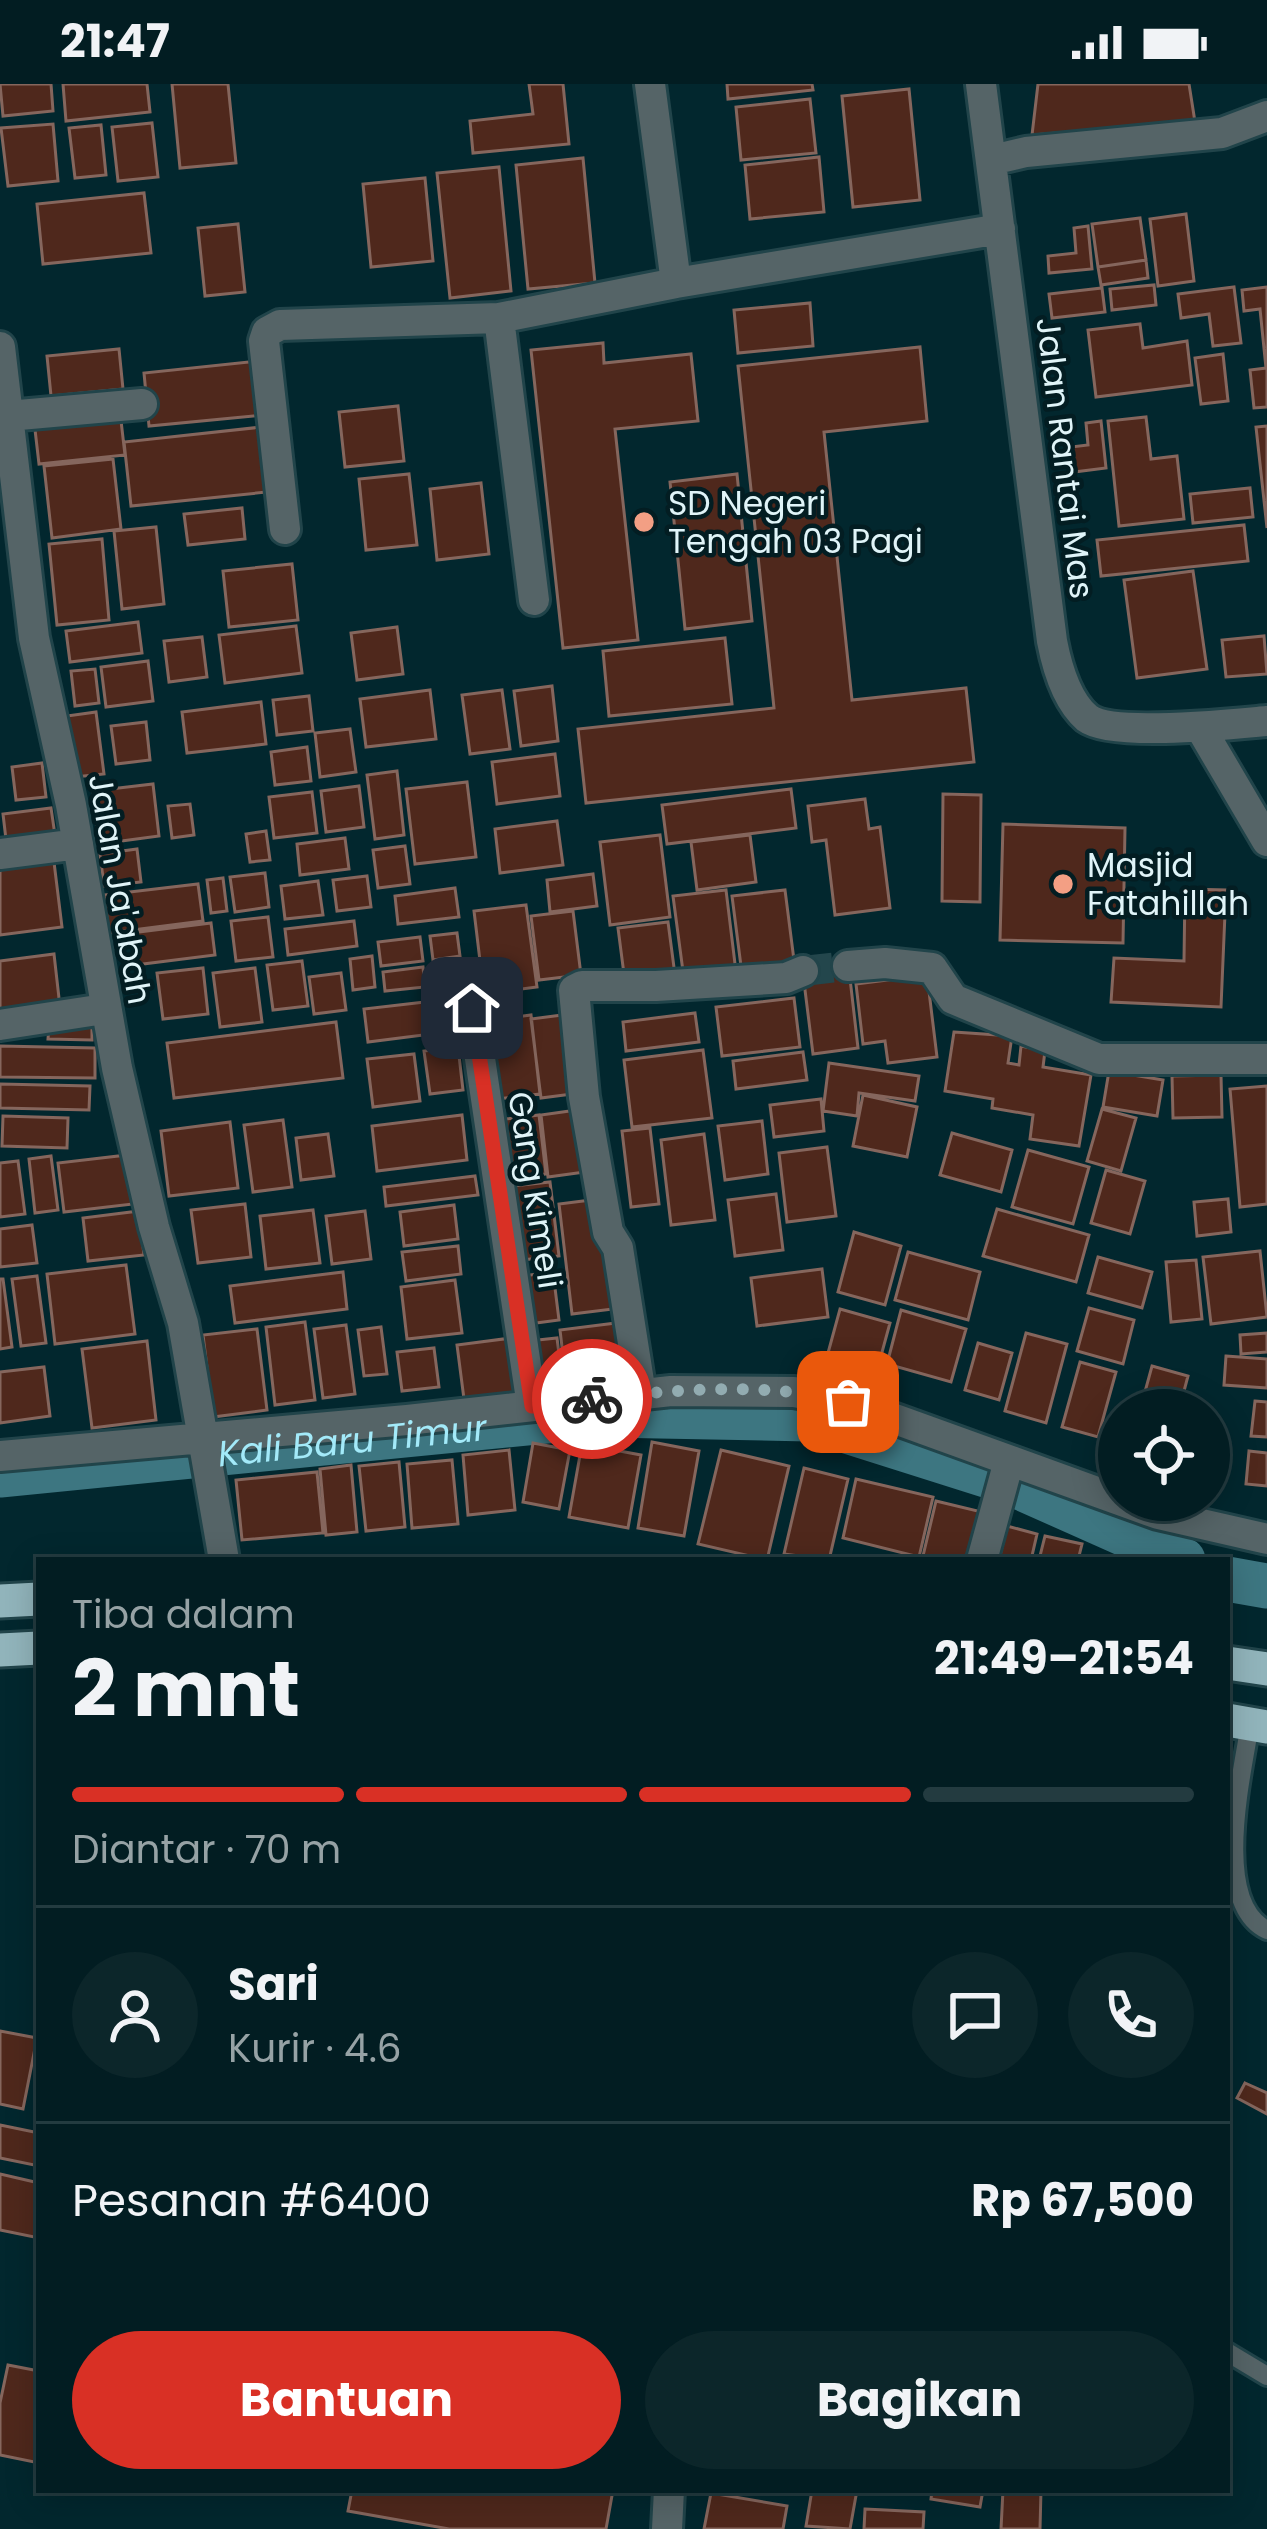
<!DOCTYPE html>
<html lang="id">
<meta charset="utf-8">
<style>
:root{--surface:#021d22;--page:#0c262a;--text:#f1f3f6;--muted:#96a2a5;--line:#233b40;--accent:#d93025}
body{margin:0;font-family:Poppins,sans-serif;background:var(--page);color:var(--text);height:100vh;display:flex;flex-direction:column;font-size:45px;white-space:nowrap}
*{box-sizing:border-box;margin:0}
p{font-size:39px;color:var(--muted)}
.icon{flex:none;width:66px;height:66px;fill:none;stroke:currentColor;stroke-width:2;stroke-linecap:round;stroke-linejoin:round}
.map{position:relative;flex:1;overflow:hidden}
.side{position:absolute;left:36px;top:1473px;width:1194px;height:936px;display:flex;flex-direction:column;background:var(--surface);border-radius:0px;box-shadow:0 6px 30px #0003,0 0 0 3px var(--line)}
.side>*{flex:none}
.controls{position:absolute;left:1098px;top:1305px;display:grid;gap:24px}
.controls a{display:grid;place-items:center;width:132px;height:132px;border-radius:50%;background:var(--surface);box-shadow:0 6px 30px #0003,0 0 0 3px var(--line);font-size:60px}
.pin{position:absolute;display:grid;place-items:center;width:102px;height:102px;color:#fff;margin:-51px;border-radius:24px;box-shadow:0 6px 18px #0006}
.courier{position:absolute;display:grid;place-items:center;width:120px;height:120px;margin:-60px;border:9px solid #d93025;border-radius:50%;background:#fff;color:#222;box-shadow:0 3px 15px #0007}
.head em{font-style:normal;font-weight:700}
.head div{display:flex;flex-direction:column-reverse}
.head{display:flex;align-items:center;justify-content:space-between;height:204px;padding:0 36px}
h1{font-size:78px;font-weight:700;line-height:90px}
.bar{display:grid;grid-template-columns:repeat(4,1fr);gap:18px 12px;align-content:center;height:144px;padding:0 36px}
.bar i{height:15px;border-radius:9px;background:var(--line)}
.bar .on{background:var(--accent)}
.bar p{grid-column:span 4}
.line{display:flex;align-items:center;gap:30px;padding:0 36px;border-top:3px solid var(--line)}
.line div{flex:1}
.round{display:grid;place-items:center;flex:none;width:126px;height:126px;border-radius:63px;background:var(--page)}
.primary-button{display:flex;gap:24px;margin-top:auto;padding:24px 36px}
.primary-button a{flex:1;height:138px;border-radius:72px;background:var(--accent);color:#fff;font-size:48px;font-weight:700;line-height:138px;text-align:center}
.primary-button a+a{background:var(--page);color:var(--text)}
.status{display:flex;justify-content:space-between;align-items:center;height:84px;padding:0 60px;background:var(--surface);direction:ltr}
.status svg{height:33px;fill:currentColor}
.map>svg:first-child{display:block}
</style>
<div class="status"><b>21:47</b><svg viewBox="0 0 49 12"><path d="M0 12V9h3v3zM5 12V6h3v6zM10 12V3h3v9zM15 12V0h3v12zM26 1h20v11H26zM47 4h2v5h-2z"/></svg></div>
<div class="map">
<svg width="1267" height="2445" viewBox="0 0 1267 2445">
<rect width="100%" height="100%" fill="#02272e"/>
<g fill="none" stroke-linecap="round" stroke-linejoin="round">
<g stroke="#3d7681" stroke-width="45">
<path id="s1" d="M0,1391L607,1331L809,1335L1008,1398L1183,1476"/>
<path d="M1227,1495L1267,1502"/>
</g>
</g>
<path fill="#4f281c" stroke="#85665d" stroke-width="3" d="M0,0H51L53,27L3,32Z
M63,0H147L150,28L66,37Z
M172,0H228L236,79L180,84Z
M529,0H563L569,60L473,69L470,37L533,30Z
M727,0H812L813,6L728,15Z
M1038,0H1189L1195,38L1032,51Z
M909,5L920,116L853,123L842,12Z
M810,15L816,69L741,76L736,23Z
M152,39L158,93L118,97L112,43Z
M53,40L58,97L8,102L1,44Z
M101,41L106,91L75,94L69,44Z
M819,73L824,128L750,135L745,81Z
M583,74L595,199L528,205L516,81Z
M499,83L511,207L450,214L437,89Z
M425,94L433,177L371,183L363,100Z
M144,109L151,169L43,180L37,120Z
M1186,130L1194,197L1158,202L1150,135Z
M1140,134L1146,176L1098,183L1092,140Z
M238,140L245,208L205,212L198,144Z
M1088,142L1092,185L1049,189L1048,172L1076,169L1074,144Z
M1146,176L1148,194L1101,201L1098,183Z
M1154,201L1156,221L1112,226L1110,205Z
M1234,203L1241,259L1213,262L1209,230L1181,234L1178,210Z
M1267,203V323L1254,324L1250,286L1266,284L1260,225L1244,227L1242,206Z
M1102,204L1105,228L1052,234L1049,210Z
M810,219L813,262L738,269L734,226Z
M1140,240L1143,264L1187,257L1192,301L1096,313L1088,246Z
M603,259L604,279L691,270L698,337L615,345L638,556L563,564L531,266Z
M920,263L927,337L824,348L852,616L966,604L974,678L586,719L578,645L774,624L738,282Z
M119,265L123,305L51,312L47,272Z
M1223,270L1228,317L1201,320L1195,274Z
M259,277L264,331L149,342L144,289Z
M398,322L404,377L345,383L339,328Z
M120,328L125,371L39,380L34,337Z
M1146,333L1151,375L1177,372L1184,435L1119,442L1108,337Z
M1101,337L1106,384L1074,388L1071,363L1088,361L1086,339Z
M271,342L277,407L131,422L124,358Z
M1267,342V444L1256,343Z
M113,375L121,445L52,454L44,382Z
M409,390L417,461L366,466L359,395Z
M737,390L752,537L685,545L670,398Z
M481,399L489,470L437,476L430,405Z
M1250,404L1253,433L1193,439L1190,410Z
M242,424L245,455L188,461L184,430Z
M1244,441L1248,477L1101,492L1097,456Z
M156,443L164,520L122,525L114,447Z
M102,455L109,536L57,541L49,460Z
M292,480L298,536L229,543L223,487Z
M1193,487L1207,585L1137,594L1124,496Z
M138,538L142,569L70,578L66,547Z
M296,542L302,589L225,599L219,551Z
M397,543L403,590L357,596L351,549Z
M1264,552L1267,590L1226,593L1222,556Z
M202,553L207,593L169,598L164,557Z
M725,554L732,620L609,632L603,567Z
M148,577L153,617L106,623L101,583Z
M95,585L99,619L75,622L71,587Z
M552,602L558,657L521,662L514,607Z
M430,606L436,655L366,663L360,615Z
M502,606L510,665L470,670L462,611Z
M309,612L313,647L277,651L273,616Z
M261,618L266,660L187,669L182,628Z
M96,628L104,690L74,693L67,632Z
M146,638L150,676L116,680L111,642Z
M350,645L356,688L320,693L315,649Z
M307,663L311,697L275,701L271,668Z
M555,670L560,712L497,720L492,678Z
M42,679L46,713L16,716L12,683Z
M397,687L404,751L375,755L367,691Z
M467,698L476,773L415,780L406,705Z
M153,700L159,752L99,760L93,707Z
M359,702L364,743L326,748L321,707Z
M791,705L796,744L667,760L662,721Z
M312,708L317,749L274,754L269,713Z
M943,710L981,711L980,818L942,817Z
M865,715L869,745L880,743L890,824L835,831L826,756L812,758L808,722Z
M190,720L194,751L172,754L168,722Z
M51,724L56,758L7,764L3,730Z
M557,737L563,781L500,789L495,745Z
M1003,740L1125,744L1123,859L1000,856Z
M266,747L270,776L250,778L246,750Z
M660,751L670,833L610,841L600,758Z
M750,751L756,798L697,806L691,758Z
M345,754L349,785L300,791L297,760Z
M405,762L410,800L378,804L373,766Z
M137,765L141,798L104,802L100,770Z
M53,770L62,843L0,851V776Z
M265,789L269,823L235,828L230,793Z
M593,790L597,822L550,828L547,796Z
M367,792L371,823L337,827L333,796Z
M223,794L227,827L211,829L207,796Z
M318,797L323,831L285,835L281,802Z
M198,800L203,837L109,849L104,811Z
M455,804L459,833L398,840L395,812Z
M1185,805L1226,806L1221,923L1111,918L1114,874L1184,877Z
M726,806L736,888L684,895L673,812Z
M785,806L795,884L742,890L732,812Z
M526,821L537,903L484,910L474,827Z
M573,827L581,891L539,896L531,832Z
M268,833L273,873L236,877L231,837Z
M354,837L357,862L288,871L285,845Z
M668,838L675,891L625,898L618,844Z
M211,839L215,871L135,881L131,849Z
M457,849L460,872L433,876L430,852Z
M420,853L423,877L381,882L378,858Z
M54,870L60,923L0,930V877Z
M372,872L375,903L353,906L350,875Z
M302,877L308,922L273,926L267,881Z
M848,877L858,964L813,970L802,882Z
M423,883L425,903L385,907L383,888Z
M203,884L208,930L163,935L157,889Z
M255,884L262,938L220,943L213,889Z
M341,889L346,926L314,930L309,893Z
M927,891L937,973L888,979L885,957L863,960L856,900Z
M794,914L800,963L722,972L716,923Z
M451,915L455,947L368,958L364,925Z
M695,929L699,958L626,967L623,938Z
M570,930L580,1009L541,1014L531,935Z
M531,931L540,1010L488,1016L478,938Z
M336,938L343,994L174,1014L167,959Z
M49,941L92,942V956L48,955Z
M954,948L1012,952L1008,979L1019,981L1021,962L1045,967L1043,983L1091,991L1079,1062L1030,1055L1033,1031L992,1024L993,1015L945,1007Z
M0,962L95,964V994L0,993Z
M458,963L463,1006L430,1010L424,967Z
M703,966L712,1034L632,1043L624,976Z
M803,968L807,996L736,1005L733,977Z
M414,970L420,1017L373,1023L367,975Z
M829,979L919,992L915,1017L859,1009L857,1032L823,1027Z
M1109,987L1163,996L1157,1032L1103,1023Z
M1221,991L1222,1033L1173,1034L1172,992Z
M0,1000L90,1002L89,1026L0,1024Z
M1267,1002V1120L1240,1123L1230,1005Z
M863,1011L917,1023L907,1073L853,1062Z
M821,1015L824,1047L774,1053L770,1021Z
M584,1025L592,1087L548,1093L541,1031Z
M1102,1025L1136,1034L1121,1087L1087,1077Z
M462,1031L467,1076L377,1087L372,1042Z
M539,1031L546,1090L497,1096L490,1037Z
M3,1032L68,1034L67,1064L2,1062Z
M283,1036L292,1103L253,1108L244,1041Z
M762,1037L768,1090L725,1096L718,1042Z
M230,1038L238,1104L169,1112L161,1047Z
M650,1044L659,1120L631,1123L622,1047Z
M952,1049L1012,1066L1001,1108L940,1091Z
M328,1050L334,1092L301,1096L296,1054Z
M704,1050L715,1136L671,1141L661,1056Z
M827,1063L836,1132L787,1138L779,1069Z
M1028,1066L1089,1083L1073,1140L1012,1123Z
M127,1071L133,1120L64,1128L58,1079Z
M51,1072L58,1126L35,1129L29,1075Z
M18,1077L25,1130L0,1133V1079Z
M1106,1086L1145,1097L1130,1150L1091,1139Z
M475,1092L478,1111L386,1122L384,1103Z
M550,1098L559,1172L512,1177L503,1103Z
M776,1110L783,1166L735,1172L728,1116Z
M599,1115L613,1225L572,1230L559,1120Z
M1228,1115L1231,1148L1197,1152L1194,1118Z
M245,1120L251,1173L198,1179L191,1126Z
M454,1121L458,1155L404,1162L400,1128Z
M997,1125L1089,1151L1076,1198L983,1172Z
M313,1126L320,1179L266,1185L260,1132Z
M139,1127L144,1171L88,1177L83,1134Z
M365,1127L371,1175L332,1180L326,1132Z
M32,1141L37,1179L0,1183V1145Z
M854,1148L901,1162L885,1221L838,1208Z
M458,1162L461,1190L406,1197L402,1168Z
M1260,1167L1267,1233L1211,1240L1203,1173Z
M908,1168L980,1188L968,1236L895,1216Z
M1098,1173L1152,1188L1142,1224L1088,1209Z
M1196,1176L1202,1235L1171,1238L1166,1178Z
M126,1181L135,1250L55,1260L47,1190Z
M822,1185L828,1233L757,1242L751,1194Z
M343,1188L347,1225L235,1239L230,1202Z
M553,1188L559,1236L521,1241L515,1193Z
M37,1192L46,1259L21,1262L12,1195Z
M0,1195H3L12,1263L0,1265Z
M455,1196L462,1249L407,1255L401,1203Z
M1089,1224L1134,1236L1123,1280L1077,1267Z
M840,1225L890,1239L878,1283L828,1269Z
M901,1226L966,1245L951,1298L887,1280Z
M305,1238L315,1316L275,1321L266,1243Z
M624,1238L630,1289L566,1297L560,1246Z
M346,1241L355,1310L323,1314L314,1245Z
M381,1243L387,1290L364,1292L358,1246Z
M257,1245L267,1326L213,1333L203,1251Z
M1026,1249L1067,1260L1046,1339L1005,1327Z
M1267,1249V1268L1241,1270L1240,1251Z
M511,1254L518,1308L464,1315L457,1261Z
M557,1254L562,1295L533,1298L528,1257Z
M147,1257L156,1336L92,1344L82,1265Z
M978,1259L1012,1269L999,1316L965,1306Z
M434,1264L439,1303L402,1307L397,1268Z
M1226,1272L1267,1275V1304L1224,1301Z
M1080,1278L1116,1288L1098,1353L1062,1343Z
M1152,1282L1188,1292L1179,1326H1140Z
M44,1283L50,1332L0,1339V1288Z
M1255,1317L1267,1318V1353L1251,1352Z
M652,1358L699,1367L684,1452L638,1444Z
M533,1359L570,1366L559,1425L523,1418Z
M582,1360L641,1371L628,1444L569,1433Z
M509,1366L515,1426L468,1431L463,1371Z
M721,1366L789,1382L767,1476L698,1460Z
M1249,1367L1267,1369V1402L1246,1400Z
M452,1376L458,1440L412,1444L407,1380Z
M399,1378L405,1443L366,1447L359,1382Z
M351,1381L357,1448L326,1451L320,1385Z
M804,1384L848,1395L829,1476L784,1470Z
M317,1388L323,1449L242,1456L236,1396Z
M856,1395L933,1413L919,1473L843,1454Z
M936,1417L982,1428L971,1476L923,1472Z
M1007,1442L1037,1450L1031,1476H999Z
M1045,1452L1082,1460L1078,1476H1039Z
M0,1947L37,1954L23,2025L0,2020Z
M1245,1999L1267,2009V2030L1237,2014Z
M0,2041L39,2049V2082L0,2074Z
M0,2090L39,2099V2154L0,2146Z
M8,2281L39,2287V2379L0,2371V2319Z
M352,2406H613L606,2445H449L348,2427Z
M812,2406H857L850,2445L806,2442Z
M932,2406H983L980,2423L931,2415Z
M1003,2406H1041L1040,2445H1001Z
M711,2409L787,2422L783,2445H704Z
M865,2425L924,2428L923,2445H864Z"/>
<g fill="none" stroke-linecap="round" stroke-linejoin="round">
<path stroke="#23464c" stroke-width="30" stroke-dasharray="30 15" stroke-linecap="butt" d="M803,887L848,882"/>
<defs>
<path id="service" d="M1250,1640C1242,1691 1211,1819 1267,1846
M1227,2268L1267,2292"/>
<path id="minor" d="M650,0L676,199L1000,145
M981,0L1052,557C1057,583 1066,616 1087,634C1112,653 1233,640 1267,637
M992,76L1026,68L1222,49L1267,32
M499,234L534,516
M0,263L34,554L71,721L117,984L154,1143L183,1239L224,1476
M8,332L142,320
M285,445L264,257L267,248L280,241L499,234L676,199
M1200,643L1267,757
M0,770L78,760
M848,882L885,879L932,884L953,915L1099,975H1267
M469,901L532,1322
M0,941L104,925
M641,1310L618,1164L608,1148L584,1013L574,906L582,902H656L786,894L803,887
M0,1372L407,1336L671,1307L794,1308L848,1318L1119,1416
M1119,1416L1158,1430L1267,1455
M982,1476L1009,1377
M667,2445L669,2406"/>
<path id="trunk" d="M0,1517L39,1515
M0,1566L39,1564
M1227,1579L1267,1585
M1227,1636L1267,1643"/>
</defs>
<use href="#service" stroke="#21444a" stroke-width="24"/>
<use href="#minor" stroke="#21444a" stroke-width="36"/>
<use href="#trunk" stroke="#21444a" stroke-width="39"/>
<use href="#service" stroke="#556467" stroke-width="18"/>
<use href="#minor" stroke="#556467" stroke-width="30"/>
<use href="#trunk" stroke="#91b4bb" stroke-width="33"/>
</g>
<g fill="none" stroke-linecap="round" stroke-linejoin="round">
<path stroke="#92acb1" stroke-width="12" stroke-dasharray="0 21.6" d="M592,1315C675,1306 765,1297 848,1318"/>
<path stroke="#d93025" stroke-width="15" d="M472,924L532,1322L592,1315"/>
</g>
<g fill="#f39f84" stroke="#031d22" stroke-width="4.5">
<circle cx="644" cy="438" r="12"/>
<circle cx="1063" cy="800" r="12"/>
</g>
<g text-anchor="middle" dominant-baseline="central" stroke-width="9" stroke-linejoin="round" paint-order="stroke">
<g font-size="33" fill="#e0f4f8" stroke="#031d22">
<text transform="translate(1065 374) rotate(83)">Jalan Rantai Mas</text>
<text transform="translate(120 805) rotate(80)">Jalan Ja'abah</text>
<text transform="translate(535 1106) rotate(81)">Gang Kimeli</text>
</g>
<g font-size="33" fill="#e0f4f8" stroke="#031d22" text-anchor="start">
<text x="668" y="419">SD Negeri<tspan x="668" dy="38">Tengah 03 Pagi</tspan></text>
<text x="1087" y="781">Masjid<tspan x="1087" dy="38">Fatahillah</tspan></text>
</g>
<g font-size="36" font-style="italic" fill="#a3eaf9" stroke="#031d22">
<text stroke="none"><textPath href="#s1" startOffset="354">Kali Baru Timur</textPath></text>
</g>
</g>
</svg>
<div class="controls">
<a><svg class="icon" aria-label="locate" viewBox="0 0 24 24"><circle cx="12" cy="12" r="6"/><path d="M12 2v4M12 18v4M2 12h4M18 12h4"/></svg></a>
</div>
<div class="pin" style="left:848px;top:1318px;background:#ea580c"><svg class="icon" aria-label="bag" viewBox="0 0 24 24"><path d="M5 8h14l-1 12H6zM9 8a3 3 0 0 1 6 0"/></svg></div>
<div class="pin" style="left:472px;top:924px;background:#1f2937"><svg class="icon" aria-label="home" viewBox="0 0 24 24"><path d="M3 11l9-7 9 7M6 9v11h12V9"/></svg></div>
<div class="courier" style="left:592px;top:1315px"><svg class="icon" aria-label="bike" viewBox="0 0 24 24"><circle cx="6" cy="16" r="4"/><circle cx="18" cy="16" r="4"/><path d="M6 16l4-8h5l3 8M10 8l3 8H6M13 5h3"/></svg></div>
<section class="side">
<div class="head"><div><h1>2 mnt</h1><p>Tiba dalam</p></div><em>21:49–21:54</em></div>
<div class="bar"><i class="on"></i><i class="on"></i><i class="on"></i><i></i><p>Diantar · 70 m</p></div>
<div class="line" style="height:216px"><a class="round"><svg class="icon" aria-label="person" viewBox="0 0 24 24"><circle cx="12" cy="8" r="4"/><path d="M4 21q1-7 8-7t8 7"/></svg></a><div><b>Sari</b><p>Kurir · 4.6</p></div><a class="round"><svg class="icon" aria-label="chat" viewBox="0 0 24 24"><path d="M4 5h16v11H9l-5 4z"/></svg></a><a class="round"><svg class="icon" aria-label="phone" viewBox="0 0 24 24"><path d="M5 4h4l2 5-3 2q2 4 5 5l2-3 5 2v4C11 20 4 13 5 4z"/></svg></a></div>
<div class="line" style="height:156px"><div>Pesanan #6400</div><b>Rp 67,500</b></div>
<div class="primary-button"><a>Bantuan</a><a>Bagikan</a></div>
</section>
</div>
